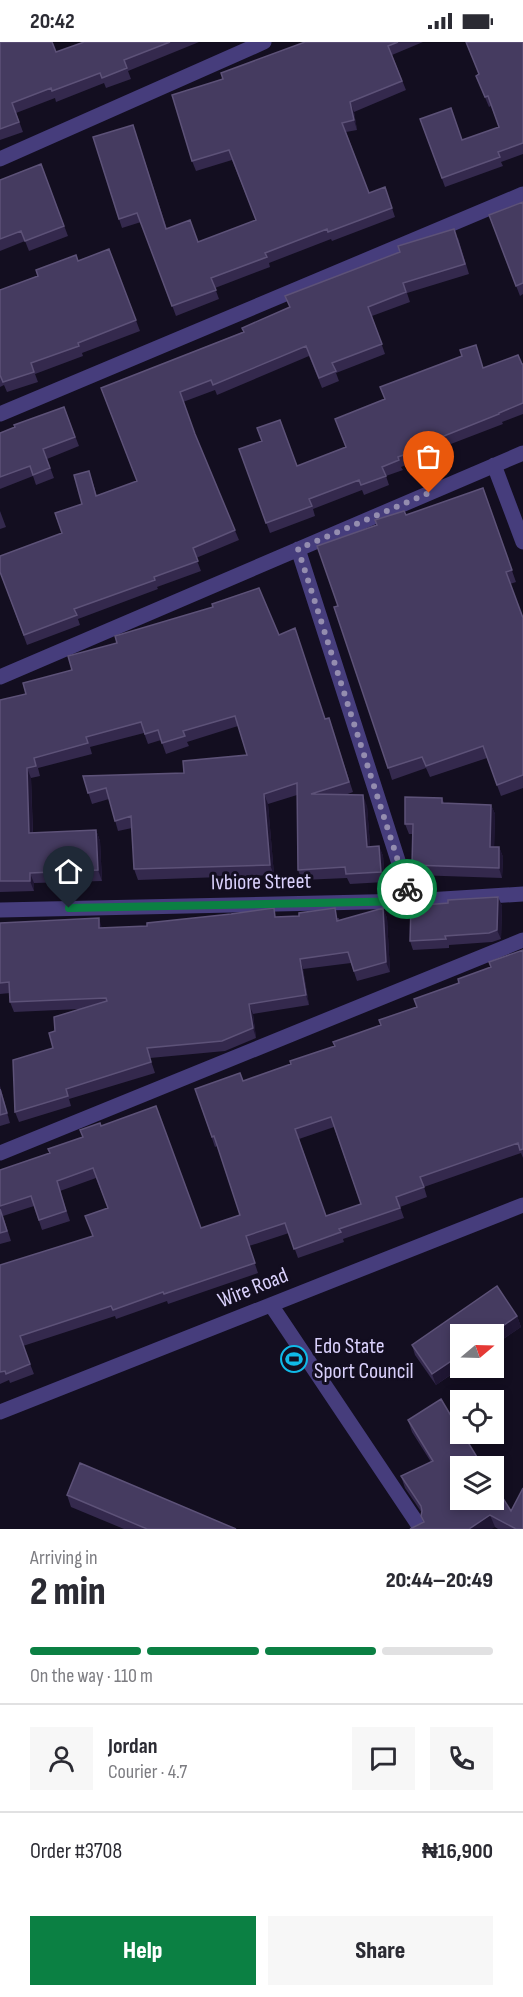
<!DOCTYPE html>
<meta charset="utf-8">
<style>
:root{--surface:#fff;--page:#f7f7f7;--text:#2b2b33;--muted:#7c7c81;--line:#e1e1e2;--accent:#0b8043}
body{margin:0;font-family:"Sofia Sans Condensed",sans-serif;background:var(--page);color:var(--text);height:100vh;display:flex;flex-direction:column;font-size:22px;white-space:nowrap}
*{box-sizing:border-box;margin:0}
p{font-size:20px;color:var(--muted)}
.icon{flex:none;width:33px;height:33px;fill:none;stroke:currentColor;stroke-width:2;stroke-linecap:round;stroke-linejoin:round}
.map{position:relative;height:1487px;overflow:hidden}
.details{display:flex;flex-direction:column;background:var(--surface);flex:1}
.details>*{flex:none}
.needle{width:39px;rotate:71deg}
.buttons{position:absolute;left:450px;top:1282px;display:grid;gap:12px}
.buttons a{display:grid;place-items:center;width:54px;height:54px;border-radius:0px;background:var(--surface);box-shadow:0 3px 9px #0003;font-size:30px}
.pin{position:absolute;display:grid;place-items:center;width:51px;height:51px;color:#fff;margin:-62px -26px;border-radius:50% 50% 50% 0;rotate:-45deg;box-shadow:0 0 6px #0007}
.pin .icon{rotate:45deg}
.courier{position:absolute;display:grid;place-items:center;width:60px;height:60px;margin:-30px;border:4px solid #0b8043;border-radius:50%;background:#fff;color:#222;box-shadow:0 2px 8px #0007}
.summary em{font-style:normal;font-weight:800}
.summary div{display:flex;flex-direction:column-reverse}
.summary{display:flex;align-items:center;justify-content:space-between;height:102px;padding:0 30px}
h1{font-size:39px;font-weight:800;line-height:45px}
.bar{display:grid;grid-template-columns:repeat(4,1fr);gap:9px 6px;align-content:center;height:72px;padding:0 30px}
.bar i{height:8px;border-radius:4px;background:var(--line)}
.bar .active{background:var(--accent)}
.bar p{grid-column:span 4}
.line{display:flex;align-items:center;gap:15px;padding:0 30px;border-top:2px solid var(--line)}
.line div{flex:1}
.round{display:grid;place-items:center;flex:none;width:63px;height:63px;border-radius:0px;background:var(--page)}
.button{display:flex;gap:12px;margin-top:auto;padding:12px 30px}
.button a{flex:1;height:69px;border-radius:0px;background:var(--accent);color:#fff;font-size:24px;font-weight:800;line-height:69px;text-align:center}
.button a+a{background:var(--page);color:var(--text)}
.status{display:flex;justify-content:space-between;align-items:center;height:42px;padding:0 30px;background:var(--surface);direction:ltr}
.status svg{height:16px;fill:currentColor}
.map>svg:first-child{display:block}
</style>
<div class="status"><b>20:42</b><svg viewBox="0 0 49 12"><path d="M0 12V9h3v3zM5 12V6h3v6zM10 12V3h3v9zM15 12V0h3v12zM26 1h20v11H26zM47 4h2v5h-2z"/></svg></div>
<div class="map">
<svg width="523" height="1487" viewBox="0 0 523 1487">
<rect width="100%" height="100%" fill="#130e20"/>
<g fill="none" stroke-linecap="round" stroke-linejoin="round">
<path stroke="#463d7c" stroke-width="15" d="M0,117L264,0
M0,372L523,152
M494,423L523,500
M298,507L411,859
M0,635L523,411
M0,868L411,859L523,852
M0,1111L523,898
M271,1263L417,1481
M0,1370L523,1163"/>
</g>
<path fill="#34294d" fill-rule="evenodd" d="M0,0L56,10L84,0H199L128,29L131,37L106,46L104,41L56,60L55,56L16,71L23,90L0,98Z
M305,0H423L392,13L406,48L354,70L357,88L346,90L369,151L385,145L395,175L332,199L331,197L269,221L270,225L215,246L219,257L176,274L141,180L122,186L119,177L133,83L167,187L198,200L256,178L232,118L196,129L192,119L223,37Z
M523,0V112L501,120L503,124L445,145L420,77L463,98L499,85L491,64L489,65L476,34Z
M41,122L68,194L29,209L25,199L0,209V138Z
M523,160V252L520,254L489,173Z
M458,196L469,232L407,251L410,260L372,274L385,312L336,331L339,339L322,346L309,314L217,353L215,348L183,360L195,393L239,498L196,516L201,529L157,545L158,547L78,577L80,583L27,603L0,530L62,491L82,462L89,429L97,454L137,439L101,346L243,290Z
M109,207L140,289L82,311L83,314L35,332L38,340L7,350L4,343L0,345V247V248Z
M523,322V372L502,380L503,382L443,405L444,408L401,425L403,428L386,434L389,443L364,453L362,448L313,467L315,474L270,491L239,407L297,424L346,405L484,326Z
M64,365L79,404L47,417L54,436L36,443L33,434L0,447V391Z
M483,446L516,540L510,542L523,576V746L501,754L487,716L430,735L426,726L392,738L338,564L406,473Z
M0,469L6,485L0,487Z
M279,593L325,677L329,676L353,750L345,753L367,764L370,804H379L383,814L385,840L350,842L347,836L302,838L298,828L297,753L268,762L274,833L138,838L134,827L132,786L118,789L109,757L92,762L83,734L184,731L247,713L238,684L187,700L189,704L166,712L161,698L148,702L144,691L90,705L92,712L38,726L40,734L31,736L33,791L96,788L100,799L102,839L34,841V849L0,850V658Z
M442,756L444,761L491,763L495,772L494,805H499L503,815L502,836L415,833L412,823L413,792H409L405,782Z
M498,855L502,864L501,897L492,900L449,903V906L413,908L410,899L448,861Z
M383,866L387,876L390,930L357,939L351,921L303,927L309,963L253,972L256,996L225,1009L150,1016L155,1031L69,1057L71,1064L19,1080L15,1070L53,1006L55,989L80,967L14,970L10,960V951L0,952V881L102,886L147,884L278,875L339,876V879Z
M523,908V1116L521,1111L424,1145L427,1155L400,1165L404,1176L343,1197L344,1200L298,1216L289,1191L249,1204L258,1231L168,1262L167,1259L116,1277L115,1274L23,1304L34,1332L10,1341L9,1338L0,1342V1223L93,1194L108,1166L96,1136L60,1149L70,1179L42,1188L34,1164L3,1174L11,1199L0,1202V1128L50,1111L83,1095L101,1084L201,1186L240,1173L217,1104L215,1105L195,1047L243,1039L291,1022L335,1004L381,983ZM334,1085L361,1162L326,1174L299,1097Z
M0,1044L10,1081L0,1084Z
M517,1274L521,1285L436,1343L415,1313L412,1303Z
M408,1378L511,1469L523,1487H498L495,1485L423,1480L421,1474L422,1471L405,1446L401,1434L431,1420L412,1390Z
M67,1453L236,1487H124L71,1465Z"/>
<path fill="#1f1633" d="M350,60L354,70L357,88L354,78Z
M27,726L31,736L33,801L29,791Z
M264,752L268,762L274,833L270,823Z
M363,753L367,764L371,815L367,805Z
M491,763L495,772L494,814L490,805Z
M96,788L100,799L102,839L98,828Z
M379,804L383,814L385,840L381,830Z
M499,805L503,815L502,836L499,826Z
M30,831L34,841V849L30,839Z
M498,855L502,864L501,897L497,888Z
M383,866L387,876L390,930L386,920Z
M99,876L102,886H99Z
M300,917L303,927L309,963L306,953Z
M249,962L253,972L256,996L253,986Z
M0,1044L10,1081L0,1047Z
M517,1274L521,1285L494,1303V1293H490Z
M460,1313V1326L436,1343L432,1332Z
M490,1473L495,1485L492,1487H469Z"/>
<path fill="#453b60" stroke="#5d5278" stroke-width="1.5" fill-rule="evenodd" d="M0,0H52L56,10L84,0H170L124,18L127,26L102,36L100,31L52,49L51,46L12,61L19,80L0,87Z
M305,0H398L388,4L402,39L350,60L354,78L342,81L369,151L385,145L392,166L328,190L327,187L265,211L267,215L211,236L216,248L172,264L137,171L119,177L93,95L133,83L166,187L190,178L198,200L256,178L229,108L192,119L172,53L223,37L221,31Z
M466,0H523V101L498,110L500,115L442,136L420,77L451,66L462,98L499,85L488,54L485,55L476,34L479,32Z
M41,122L64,184L25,199L21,189L0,197V138Z
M523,160V241L516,244L489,173Z
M454,187L465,222L403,241L406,250L368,265L382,302L332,321L336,329L319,336L306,304L213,343L211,338L180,350L195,392L235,488L193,506L198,519L154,535L155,538L74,567L77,573L24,593L0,530V514L62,491L55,471L82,462L74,433L89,429L96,454L137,439L101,346L244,290L242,286L290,265L285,254L400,210L398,204Z
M109,207L136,278L78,301L79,304L31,321L34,330L3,340L0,333V247V248L38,234L36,228L76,213L78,219Z
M476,303L483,326L518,313L522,322H523V361L499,371V372L439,396L440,399L398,415L399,418L382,425L386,434L361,443L359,438L309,457L312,464L266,481L239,407L262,399L257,386L280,378L297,424L346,405L335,377L385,357L380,345L462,314L460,308Z
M64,365L75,395L43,407L50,426L33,433L30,424L0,435V391L15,385L14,383Z
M483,446L512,528L506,530L523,576V733L497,743L483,704L426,724L422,715L388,726L334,565L338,564L317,504L377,483L375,478L404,469L406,473Z
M259,546L279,593L295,586L325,677L329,676L349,740L311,752L363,753L367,805L379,804L381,830L346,832L345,825L298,828L297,741L264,752L270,823L134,827L131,774L115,779L106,746L88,751L83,734L184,731L183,719L247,713L235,674L183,689L185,694L162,701L158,688L145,692L141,680L86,695L88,701L34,716L36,724L27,726L29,791L96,788L98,828L30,831V839H0V658L26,652L23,641L72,628L68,614L117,601L115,594L213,565L212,562Z
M405,755L442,756V761L491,763L490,805H499V826L412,823L413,782H405Z
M498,855L497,888L489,891L445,894L446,897L410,899L411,864L448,861V858Z
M274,866L275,875L299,874V871L335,866L337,879L383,866L386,920L354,929L348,910L300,917L306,953L249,962L253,986L222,999L147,1006L151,1020L66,1047L68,1054L15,1070L13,1018L53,1006L49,991L55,989L54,975L107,959L106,956L10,960L9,940L0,941V881L99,876V886L147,884V881L231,872Z
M523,908V1107L520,1108L518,1101L420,1135L424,1145L396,1155L400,1166L339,1187L341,1190L294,1207L285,1181L246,1194L255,1221L164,1252L163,1250L113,1268L111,1264L20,1294L30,1322L6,1332L5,1329L0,1330V1223L93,1194L85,1174L108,1166L93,1126L57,1139L66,1169L39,1178L31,1154L0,1164V1128L50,1111L48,1107L83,1095L80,1088L100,1081L101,1084L156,1064L201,1186L240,1173L214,1094L212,1095L195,1047L240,1031L243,1039L291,1022L290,1019L335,1004L333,1000L381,983L379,978L417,965L414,957L459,941L458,937L491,925L489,920ZM331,1075L361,1162L326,1174L295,1087Z
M0,1047L7,1071L0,1073Z
M0,1167L7,1189L0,1191Z
M497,1244L517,1274L490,1293H460V1313L432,1332L412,1303Z
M441,1357L460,1389V1392H463L483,1425H460V1458H494V1442L511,1469L523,1446V1487H516L490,1473L469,1487H410L424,1480L421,1474L422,1469L421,1464L401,1434L433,1419L408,1378Z
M80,1421L236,1487H147L67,1453Z"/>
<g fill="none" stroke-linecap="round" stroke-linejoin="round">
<path stroke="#948daf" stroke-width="6" stroke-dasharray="0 10.8" d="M407,847L298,507L429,451"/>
<path stroke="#0b8043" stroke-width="8" d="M69,866L411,859L407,847"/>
</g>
<defs>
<symbol id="stadium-ring" viewBox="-11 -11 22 22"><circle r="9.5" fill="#130e20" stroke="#10bae8" stroke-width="1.5"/><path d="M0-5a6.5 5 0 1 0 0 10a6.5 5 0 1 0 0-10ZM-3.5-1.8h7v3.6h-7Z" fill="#10bae8"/></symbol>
</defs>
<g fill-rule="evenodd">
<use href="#stadium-ring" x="279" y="1302" width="30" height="30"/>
</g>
<g text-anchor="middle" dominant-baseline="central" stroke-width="6" stroke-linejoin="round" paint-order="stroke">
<g font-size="22" fill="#dad1fc" stroke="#130e20">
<text transform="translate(261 840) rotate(-1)">Ivbiore Street</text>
<text transform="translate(253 1246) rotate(-22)">Wire Road</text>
</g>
<g font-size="22" fill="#dad1fc" stroke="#130e20" text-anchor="start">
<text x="314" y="1304">Edo State<tspan x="314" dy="25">Sport Council</tspan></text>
</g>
</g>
</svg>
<div class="buttons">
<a><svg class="needle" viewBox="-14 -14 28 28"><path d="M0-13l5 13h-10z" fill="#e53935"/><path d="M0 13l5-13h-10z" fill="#7c7c81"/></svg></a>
<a><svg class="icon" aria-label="locate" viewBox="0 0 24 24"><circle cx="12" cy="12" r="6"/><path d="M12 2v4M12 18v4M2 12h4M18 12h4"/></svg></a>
<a><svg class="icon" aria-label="layers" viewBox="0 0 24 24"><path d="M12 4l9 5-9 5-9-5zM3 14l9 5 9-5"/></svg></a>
</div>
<div class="pin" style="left:429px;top:451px;background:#ea580c"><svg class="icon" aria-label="bag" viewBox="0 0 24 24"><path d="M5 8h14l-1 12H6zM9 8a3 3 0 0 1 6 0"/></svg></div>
<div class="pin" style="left:69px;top:866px;background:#1f2937"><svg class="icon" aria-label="home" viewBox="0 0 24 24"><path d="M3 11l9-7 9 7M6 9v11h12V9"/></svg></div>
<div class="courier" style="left:407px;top:847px"><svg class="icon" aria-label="bike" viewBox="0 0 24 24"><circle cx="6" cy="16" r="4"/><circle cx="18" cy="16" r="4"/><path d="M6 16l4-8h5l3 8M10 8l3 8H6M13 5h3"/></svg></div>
</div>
<section class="details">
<div class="summary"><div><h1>2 min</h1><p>Arriving in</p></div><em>20:44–20:49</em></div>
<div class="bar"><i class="active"></i><i class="active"></i><i class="active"></i><i></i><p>On the way · 110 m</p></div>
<div class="line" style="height:108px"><a class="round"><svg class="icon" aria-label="person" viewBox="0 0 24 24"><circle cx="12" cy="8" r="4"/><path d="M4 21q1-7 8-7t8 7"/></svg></a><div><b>Jordan</b><p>Courier · 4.7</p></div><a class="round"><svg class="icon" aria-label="chat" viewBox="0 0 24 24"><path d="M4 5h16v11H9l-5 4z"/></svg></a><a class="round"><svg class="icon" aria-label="phone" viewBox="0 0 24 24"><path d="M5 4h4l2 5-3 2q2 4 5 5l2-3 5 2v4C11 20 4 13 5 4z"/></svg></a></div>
<div class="line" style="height:78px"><div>Order #3708</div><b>₦16,900</b></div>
<div class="button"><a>Help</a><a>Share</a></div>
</section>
